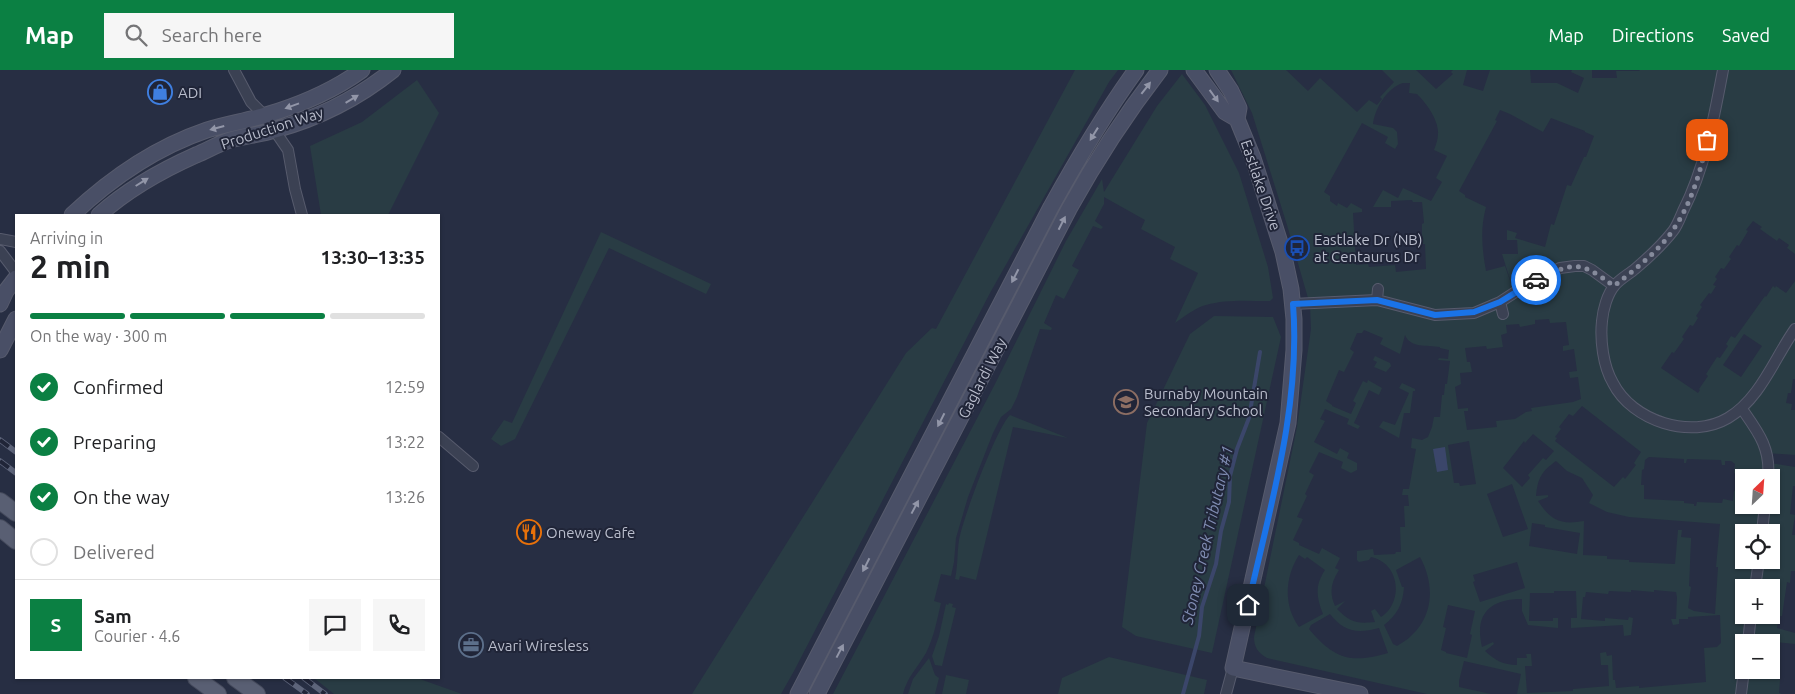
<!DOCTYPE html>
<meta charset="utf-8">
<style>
:root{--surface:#fff;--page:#f6f6f6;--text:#202124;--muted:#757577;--line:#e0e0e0;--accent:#0b8043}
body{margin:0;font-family:Ubuntu,sans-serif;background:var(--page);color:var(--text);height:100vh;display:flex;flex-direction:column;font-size:19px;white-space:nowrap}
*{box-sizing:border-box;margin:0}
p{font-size:16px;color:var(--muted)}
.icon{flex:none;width:28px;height:28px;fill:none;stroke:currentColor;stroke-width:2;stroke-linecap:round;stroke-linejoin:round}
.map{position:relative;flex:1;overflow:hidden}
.panel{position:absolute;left:15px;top:144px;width:425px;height:465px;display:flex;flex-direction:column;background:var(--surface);border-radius:0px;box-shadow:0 1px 4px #0004}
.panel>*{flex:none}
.needle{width:32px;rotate:25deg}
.buttons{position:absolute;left:1735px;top:399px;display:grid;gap:10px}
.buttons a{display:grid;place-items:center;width:45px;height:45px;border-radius:0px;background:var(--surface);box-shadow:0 1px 4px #0004;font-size:25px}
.pin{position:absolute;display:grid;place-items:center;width:42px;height:42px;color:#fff;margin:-21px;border-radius:10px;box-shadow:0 2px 8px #0006}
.courier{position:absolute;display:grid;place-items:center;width:50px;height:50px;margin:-25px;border:4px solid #1a73e8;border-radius:50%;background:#fff;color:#222;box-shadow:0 1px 6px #0007}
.overview em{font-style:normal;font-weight:600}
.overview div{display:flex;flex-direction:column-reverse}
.overview{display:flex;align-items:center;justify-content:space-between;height:85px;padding:0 15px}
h1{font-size:32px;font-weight:600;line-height:38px}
.bar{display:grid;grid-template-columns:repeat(4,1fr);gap:8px 5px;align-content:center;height:60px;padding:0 15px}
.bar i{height:6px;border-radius:4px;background:var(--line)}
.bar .active{background:var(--accent)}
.bar p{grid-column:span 4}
.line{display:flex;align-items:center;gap:12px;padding:0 15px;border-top:1px solid var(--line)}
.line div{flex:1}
.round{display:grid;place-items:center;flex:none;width:52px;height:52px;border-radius:0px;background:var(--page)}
ol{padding:0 15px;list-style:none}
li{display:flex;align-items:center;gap:15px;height:55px}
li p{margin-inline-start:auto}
li .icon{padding:5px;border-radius:50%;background:var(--accent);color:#fff;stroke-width:4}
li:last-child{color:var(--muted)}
li i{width:28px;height:28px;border:2px solid var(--line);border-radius:50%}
header{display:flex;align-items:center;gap:30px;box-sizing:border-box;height:70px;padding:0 25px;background:var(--accent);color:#fff}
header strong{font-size:24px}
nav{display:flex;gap:28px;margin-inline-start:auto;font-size:18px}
.search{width:350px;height:45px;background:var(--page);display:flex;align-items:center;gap:12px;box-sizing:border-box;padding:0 18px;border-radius:0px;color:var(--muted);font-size:19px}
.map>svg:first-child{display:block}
</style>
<header>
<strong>Map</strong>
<div class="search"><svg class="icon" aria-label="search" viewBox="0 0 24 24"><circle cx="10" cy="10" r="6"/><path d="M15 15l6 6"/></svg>Search here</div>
<nav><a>Map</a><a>Directions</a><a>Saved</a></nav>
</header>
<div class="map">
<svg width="1795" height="624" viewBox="0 0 1795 624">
<rect width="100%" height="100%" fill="#272e43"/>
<path fill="#293c44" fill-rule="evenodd" d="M1075,0H1118L1109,12L990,223L794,601L781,624H692L906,283L932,258L936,259Z
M1231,0H1286L1308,21L1320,8L1357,42L1369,30L1377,35L1382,29L1380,27L1394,12L1382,0H1416L1436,19L1453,4L1451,2L1453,0H1467L1463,15L1483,21L1490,0H1530L1531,13H1557L1578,23L1584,8L1571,2L1572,0H1592V8H1617L1616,1H1639L1640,0H1795V184L1787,178L1789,175L1779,168L1777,171L1760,159L1762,157L1753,151L1746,160L1748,161L1739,176L1737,175L1729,187L1731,189L1724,199L1721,198L1715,207L1717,209L1713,215L1716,216L1711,224L1709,223L1700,235L1702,237L1696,246L1698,248L1693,256L1690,255L1682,267L1684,269L1674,283L1672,282L1661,298L1698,323L1700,320L1699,319L1708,306L1706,304L1717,287L1720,288L1728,276L1726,274L1731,266L1735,268L1765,226L1766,227L1773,216L1775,218L1776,216L1786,223L1795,211V309H1793L1791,323H1788L1786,333L1792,334L1791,340H1795V385L1767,383L1770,393L1795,397V416H1793L1790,444L1795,445L1792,465H1795V501H1791L1790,513L1787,512L1782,546H1779L1777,558L1795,563V574L1775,572L1774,584L1780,586L1777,609L1780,610L1779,623L1782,624H1517L1521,604L1464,591L1459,611V617L1491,624H1427L1267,588C1258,583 1254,577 1254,567L1297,357L1311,259L1310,235L1287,155L1252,43ZM1403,13H1410L1409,23L1417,24C1426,33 1439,50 1438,64C1438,69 1436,75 1434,80L1447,86L1436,108L1442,112L1431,131L1403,118L1398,128L1383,120L1373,137H1391V131L1412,130L1413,132H1422L1424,153L1422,154V174H1425L1426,199L1396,202L1395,195L1369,197L1368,194L1356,195L1353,143L1362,142V139L1351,133L1347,138L1338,133L1337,136L1330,131V126L1324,122L1362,53L1388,67L1385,73L1395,79L1398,74L1397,62L1393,58L1373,54C1375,38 1387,18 1403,13ZM1500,40L1510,44L1543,62L1551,48L1585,61V62L1594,66L1586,87H1584L1571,116L1567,115L1554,155L1551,154L1545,177L1515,168L1517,163L1507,160V170H1517L1518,184H1502L1514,222L1505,196L1486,201C1482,179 1480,159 1486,137L1465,127V125L1459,121L1497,51L1495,50ZM1549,249L1550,253L1566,252L1569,275L1563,276V281L1574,279L1577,301L1569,302L1570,308L1578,307L1581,329L1573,332L1531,338L1532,341L1526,342L1515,349L1496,351L1497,357L1467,360L1464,341H1468V338L1458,339L1455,317L1461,314L1460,303L1472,302L1470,292H1467L1465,278L1486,276L1487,279L1503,277L1501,265L1507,263L1506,255L1519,254L1520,257L1535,254V250ZM1364,260L1383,268L1380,274L1400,284L1405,265C1410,278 1427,275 1440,277V278L1449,280L1448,289L1439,288L1438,290L1450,291L1447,314H1445L1444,325H1442L1440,347H1434L1432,357L1428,367L1422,370L1412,368L1411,378L1416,379L1409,419H1403L1402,425H1408L1409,436H1404L1405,457H1400L1401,482H1396L1395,484L1374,485L1373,479L1357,481V490L1359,492L1369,490L1371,487C1400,493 1404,532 1381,547L1375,539L1371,541L1375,552C1356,554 1350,552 1337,539L1345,531L1335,536C1329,523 1331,512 1339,500L1335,498L1340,488L1322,478L1319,484L1299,475V473L1293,470L1303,449L1297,447L1307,426L1305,424L1314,405L1309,402L1319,382L1343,392L1341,398L1351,403L1357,400V393L1347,388L1349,383L1340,378L1337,384L1314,372L1325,351L1320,349L1325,339L1349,349L1347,354L1358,359L1360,356L1354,353L1369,320L1379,325L1382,318L1368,310L1367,313L1363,311L1353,331L1356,333L1351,344L1332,336V335L1326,331L1339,300L1344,302L1354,282L1350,279L1357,263H1362ZM1744,264L1762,276L1741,307L1723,295ZM1582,336L1641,382L1634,393L1636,395L1625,409L1623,407L1614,417L1555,371L1557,368L1555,367L1561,359L1559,357L1569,344L1573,346ZM1533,364L1554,381L1546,390L1543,388L1528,405L1530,408L1522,417L1503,398L1524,371L1525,373ZM1469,371L1476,414L1460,416L1459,413H1454L1448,375ZM1649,387L1684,389V393H1686L1687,389L1721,390L1722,395H1725V391H1731L1735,394L1734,403H1738L1737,421H1734L1733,431L1723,429L1722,433L1697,432L1696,436H1694V434L1684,433V431L1644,429V415H1641L1642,400L1644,399L1645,390ZM1556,391L1567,401L1582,408L1593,425L1589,433L1607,442L1629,447L1720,454L1716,497H1718L1715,544L1694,541L1688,538L1691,517L1689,516C1690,500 1690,486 1691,471V468L1681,467L1682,460H1678L1675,494L1629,492V490L1607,489V486L1583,485L1584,451C1561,455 1551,451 1538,431L1548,427V425L1536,426C1538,408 1541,402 1556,391ZM1744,408H1771V435H1744ZM1512,414L1528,459L1503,467L1487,424ZM1532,453L1545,455V457L1580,463L1577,484L1529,476ZM1744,462H1771V490H1744ZM1299,485L1305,489L1307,487L1325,500C1315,515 1316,527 1323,544L1299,557C1283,535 1285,507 1299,485ZM1420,487C1438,520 1432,557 1397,576L1393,574L1384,555C1397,545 1403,534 1404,517H1402L1396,500ZM1517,492L1525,518L1480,532L1473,512L1475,511L1473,505ZM1744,518H1771V545H1744ZM1631,520L1654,522V520L1676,522L1677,527L1676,549H1671L1673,555L1679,554V549H1688V547L1720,545L1721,573L1717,577L1704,578L1706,612L1639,618V616L1616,618L1615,610H1613L1612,585L1607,586L1606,582L1600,583L1601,595H1608L1609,616L1573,619V621L1527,623L1525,596H1532L1531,584H1526L1527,588H1517V595C1503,595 1495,590 1485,581L1494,574L1493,572L1482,577C1474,544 1490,529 1522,529V541L1528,555L1558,558V548H1553V551H1529L1530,523H1554V521H1576L1577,548H1571V558L1623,555L1624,566L1631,565L1633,548L1629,547L1628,550L1605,548V551L1581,549L1583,527H1585L1586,522L1608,524L1609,521L1631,522ZM1448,535L1475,541L1470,564L1472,565L1467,588L1446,583V582L1441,580L1446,558L1443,557ZM1330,544C1344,562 1357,564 1379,558L1388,583C1351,594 1334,589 1309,559L1311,555ZM1744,572H1771V600H1744Z
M1182,4L1205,35L1239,103L1268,197L1273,228L1270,231C1249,231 1226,229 1206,235C1195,238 1185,246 1175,253L1198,203L1170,189L1175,177L1141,159L1145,150L1104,127V134L1095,151L1103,157L1101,159L1093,156L1072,196L1079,200L1064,229L1056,225L1044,253L1052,258L1051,260L1040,259L1017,327L1011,339L1001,347L993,363L968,427L956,468L954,492L951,506L941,504L934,531L941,533C937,550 934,567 926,583C918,597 907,607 903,624H833L995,314L1066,171L1102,109L1104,122L1157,36Z
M417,10L439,43L388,145H321L310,76L362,52Z
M601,162L711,214L706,224L609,178L515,369L501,376L491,369L504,350L512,353Z
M1214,246L1273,247L1281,267L1212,583L1136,566L1122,557L1147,353L1190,264Z
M1375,286L1390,293L1391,296L1386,302L1374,297L1377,292L1373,290Z
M1402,313L1415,319V321H1413L1410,343H1404L1399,368L1379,357L1383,351L1395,355L1409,323L1399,318Z
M1010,345L1068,368L1013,357L976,510L960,506L959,510L955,509C958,496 957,483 959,470C963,448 996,359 1010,345Z
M949,533L953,534L952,537L956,538L942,596L935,595L932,586L939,566L946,534L948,535Z
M1109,587L1207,610L1204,624H1058L1062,608Z
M929,588L935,605L939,608L935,624H908L913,609Z
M946,605L969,610L966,624H942Z
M314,608H417L462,624H334Z"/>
<path fill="#3b466a" d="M1445,377L1448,400L1437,402L1433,379Z"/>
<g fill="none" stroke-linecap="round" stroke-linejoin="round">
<path stroke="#3b466a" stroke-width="4" d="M1183,624L1199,566L1202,537L1216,494L1221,461L1229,432L1230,406L1237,379L1249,348L1260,282"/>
<defs>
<path id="street" d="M234,0L251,32L264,45L288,80L295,119L302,145
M1723,0C1714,48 1705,98 1683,141C1680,148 1677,156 1673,161C1662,175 1648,188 1635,199C1629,204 1620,209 1615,215C1607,224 1603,240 1602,251C1600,270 1603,296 1613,313C1632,351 1691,370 1728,348C1760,329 1774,289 1795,259
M0,169L16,172
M0,181L16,202
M1377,230L1378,219
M1500,232L1503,244
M1293,234L1377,230L1435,245L1474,243L1500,232L1531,212L1560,198L1575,196H1584L1592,200L1614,216
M1742,339C1758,362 1771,378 1768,408
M439,367L473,396
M1762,462L1765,435
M1755,518L1759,490
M1748,572L1751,545
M1226,624L1233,598
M1741,624L1744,600"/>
<path id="secondary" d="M1194,0L1225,42L1237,49
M1217,0L1231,21L1239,38L1237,49L1253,88L1283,182L1291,219L1294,249V280L1288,353L1233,598L1360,624
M72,145C110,109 157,77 207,60C226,54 246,51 266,45C300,35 333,21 362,0
M99,145C128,119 160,101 196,85C206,81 216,75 227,71C242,66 260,65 275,60C319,48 358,28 393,0
M0,234L6,221L16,208
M0,280L16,249
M798,624L1051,137C1077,90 1105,43 1136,0
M817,624L1069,139C1096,90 1126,44 1160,0"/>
<path id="primary" d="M0,431L16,443
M0,458L16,471
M196,608L218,624
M235,608L257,624"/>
</defs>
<use href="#street" stroke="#575b6d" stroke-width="12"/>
<use href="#secondary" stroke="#575b6d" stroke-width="17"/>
<use href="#primary" stroke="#454a5c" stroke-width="18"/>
<use href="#street" stroke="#3b4153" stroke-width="10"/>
<use href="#secondary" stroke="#494f66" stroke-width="15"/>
<use href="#primary" stroke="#595f73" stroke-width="16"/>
<defs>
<path id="rail" d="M0,370L16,382
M0,391L16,403
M285,608L307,624
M304,608L325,624"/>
</defs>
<use href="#rail" stroke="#5d647a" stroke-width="5.5"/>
<use href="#rail" stroke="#202538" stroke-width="4" stroke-dasharray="11" stroke-linecap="butt"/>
</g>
<defs><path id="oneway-solid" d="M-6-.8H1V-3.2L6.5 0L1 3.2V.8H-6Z" transform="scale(1.25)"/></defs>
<g fill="#9296a8">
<use href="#oneway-solid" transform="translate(1146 18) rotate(-52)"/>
<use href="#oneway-solid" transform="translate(1214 26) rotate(54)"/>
<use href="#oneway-solid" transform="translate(352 29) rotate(-31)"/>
<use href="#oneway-solid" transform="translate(292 36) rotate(160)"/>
<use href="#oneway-solid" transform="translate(217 58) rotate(165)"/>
<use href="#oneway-solid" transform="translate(1094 64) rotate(122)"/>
<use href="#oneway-solid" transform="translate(142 112) rotate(-32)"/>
<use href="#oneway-solid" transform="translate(1062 153) rotate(-63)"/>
<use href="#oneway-solid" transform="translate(1015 206) rotate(117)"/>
<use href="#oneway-solid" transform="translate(941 350) rotate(117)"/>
<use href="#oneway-solid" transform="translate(915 437) rotate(-62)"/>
<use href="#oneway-solid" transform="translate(866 495) rotate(117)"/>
<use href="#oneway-solid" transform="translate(840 581) rotate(-62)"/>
</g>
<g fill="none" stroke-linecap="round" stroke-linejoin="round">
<path stroke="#868b9c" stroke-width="5" stroke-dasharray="0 9" d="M1536,210C1574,192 1579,190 1614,216C1634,200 1659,181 1673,160C1691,134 1701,101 1707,70"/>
<path stroke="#1a73e8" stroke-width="6" d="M1248,535C1270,437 1301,335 1293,234L1377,230L1435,245L1474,242L1500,232L1536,210"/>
</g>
<defs>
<symbol id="shop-ring" viewBox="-11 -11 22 22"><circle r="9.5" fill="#202538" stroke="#3f7fe0" stroke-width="1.5"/><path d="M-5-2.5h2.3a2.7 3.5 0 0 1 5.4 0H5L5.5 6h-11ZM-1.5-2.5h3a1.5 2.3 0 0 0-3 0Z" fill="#3f7fe0"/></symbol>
<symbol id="bus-ring" viewBox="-11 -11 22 22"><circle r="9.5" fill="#202538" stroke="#1a4fb4" stroke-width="1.5"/><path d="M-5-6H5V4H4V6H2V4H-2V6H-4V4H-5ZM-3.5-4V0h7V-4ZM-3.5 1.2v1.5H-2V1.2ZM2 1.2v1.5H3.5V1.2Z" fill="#1a4fb4"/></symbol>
<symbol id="school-ring" viewBox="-11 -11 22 22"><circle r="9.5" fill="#202538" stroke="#8d6e63" stroke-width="1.5"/><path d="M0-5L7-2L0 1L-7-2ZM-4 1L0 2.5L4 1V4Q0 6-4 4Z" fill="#8d6e63"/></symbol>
<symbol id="restaurant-ring" viewBox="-11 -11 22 22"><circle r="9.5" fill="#202538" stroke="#e8710a" stroke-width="1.5"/><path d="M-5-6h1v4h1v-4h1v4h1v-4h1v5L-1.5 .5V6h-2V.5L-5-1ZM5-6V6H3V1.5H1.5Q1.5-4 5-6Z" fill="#e8710a"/></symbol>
<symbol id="office-ring" viewBox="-11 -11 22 22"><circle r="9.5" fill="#202538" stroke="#5c6f8a" stroke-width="1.5"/><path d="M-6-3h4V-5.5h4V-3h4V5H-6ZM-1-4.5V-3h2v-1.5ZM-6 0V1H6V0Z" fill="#5c6f8a"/></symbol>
</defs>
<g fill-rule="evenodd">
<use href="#shop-ring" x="146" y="8" width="28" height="28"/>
<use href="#bus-ring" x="1283" y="164" width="28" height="28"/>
<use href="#school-ring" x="1112" y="318" width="28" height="28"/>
<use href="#restaurant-ring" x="515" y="448" width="28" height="28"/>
<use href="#office-ring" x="457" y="561" width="28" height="28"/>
</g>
<g text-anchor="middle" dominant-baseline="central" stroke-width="4" stroke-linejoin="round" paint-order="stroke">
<g font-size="15" fill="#b9bdcc" stroke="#202538" text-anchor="start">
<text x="178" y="22">ADI</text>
<text x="1314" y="169">Eastlake Dr (NB)<tspan x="1314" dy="17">at Centaurus Dr</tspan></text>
<text x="1144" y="323">Burnaby Mountain<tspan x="1144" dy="17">Secondary School</tspan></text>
<text x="546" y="462">Oneway Cafe</text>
<text x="488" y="575">Avari Wiresless</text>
</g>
<g font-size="15" fill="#b9bdcc" stroke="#202538">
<text transform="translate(272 58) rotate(-18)">Production Way</text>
<text transform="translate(1261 115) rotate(71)">Eastlake Drive</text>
<text transform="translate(982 308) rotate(-63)">Gaglardi Way</text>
</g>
<g font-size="16" font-style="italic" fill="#808db3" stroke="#202538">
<text transform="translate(1207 465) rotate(-77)">Stoney Creek Tributary #1</text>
</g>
</g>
</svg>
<div class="buttons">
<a><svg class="needle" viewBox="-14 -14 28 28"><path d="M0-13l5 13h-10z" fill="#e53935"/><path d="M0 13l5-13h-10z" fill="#757577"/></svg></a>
<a><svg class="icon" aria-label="locate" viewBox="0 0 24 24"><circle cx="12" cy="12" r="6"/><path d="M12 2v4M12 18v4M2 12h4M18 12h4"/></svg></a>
<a>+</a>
<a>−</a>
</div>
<div class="pin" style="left:1707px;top:70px;background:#ea580c"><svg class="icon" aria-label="bag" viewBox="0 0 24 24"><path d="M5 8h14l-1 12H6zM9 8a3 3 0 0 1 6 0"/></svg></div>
<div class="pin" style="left:1248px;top:535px;background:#1f2937"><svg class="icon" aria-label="home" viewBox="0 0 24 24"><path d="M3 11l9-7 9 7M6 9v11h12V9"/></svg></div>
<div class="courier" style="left:1536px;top:210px"><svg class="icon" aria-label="car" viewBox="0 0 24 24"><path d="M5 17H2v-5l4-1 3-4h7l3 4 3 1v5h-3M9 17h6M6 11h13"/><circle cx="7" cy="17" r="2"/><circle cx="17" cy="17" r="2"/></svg></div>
<section class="panel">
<div class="overview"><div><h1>2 min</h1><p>Arriving in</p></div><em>13:30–13:35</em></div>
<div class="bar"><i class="active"></i><i class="active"></i><i class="active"></i><i></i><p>On the way · 300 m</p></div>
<ol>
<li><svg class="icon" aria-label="check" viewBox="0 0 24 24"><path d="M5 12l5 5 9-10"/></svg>Confirmed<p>12:59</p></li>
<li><svg class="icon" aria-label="check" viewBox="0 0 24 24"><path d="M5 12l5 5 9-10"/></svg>Preparing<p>13:22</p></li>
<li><svg class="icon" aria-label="check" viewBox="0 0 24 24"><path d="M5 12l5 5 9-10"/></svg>On the way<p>13:26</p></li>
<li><i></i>Delivered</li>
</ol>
<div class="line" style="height:90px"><b class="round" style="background:var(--accent);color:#fff">S</b><div><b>Sam</b><p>Courier · 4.6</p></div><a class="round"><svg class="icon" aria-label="chat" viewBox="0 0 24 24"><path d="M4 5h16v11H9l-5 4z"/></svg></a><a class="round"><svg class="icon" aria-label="phone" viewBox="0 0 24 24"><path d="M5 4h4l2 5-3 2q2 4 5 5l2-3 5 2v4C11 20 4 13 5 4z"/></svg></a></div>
</section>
</div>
